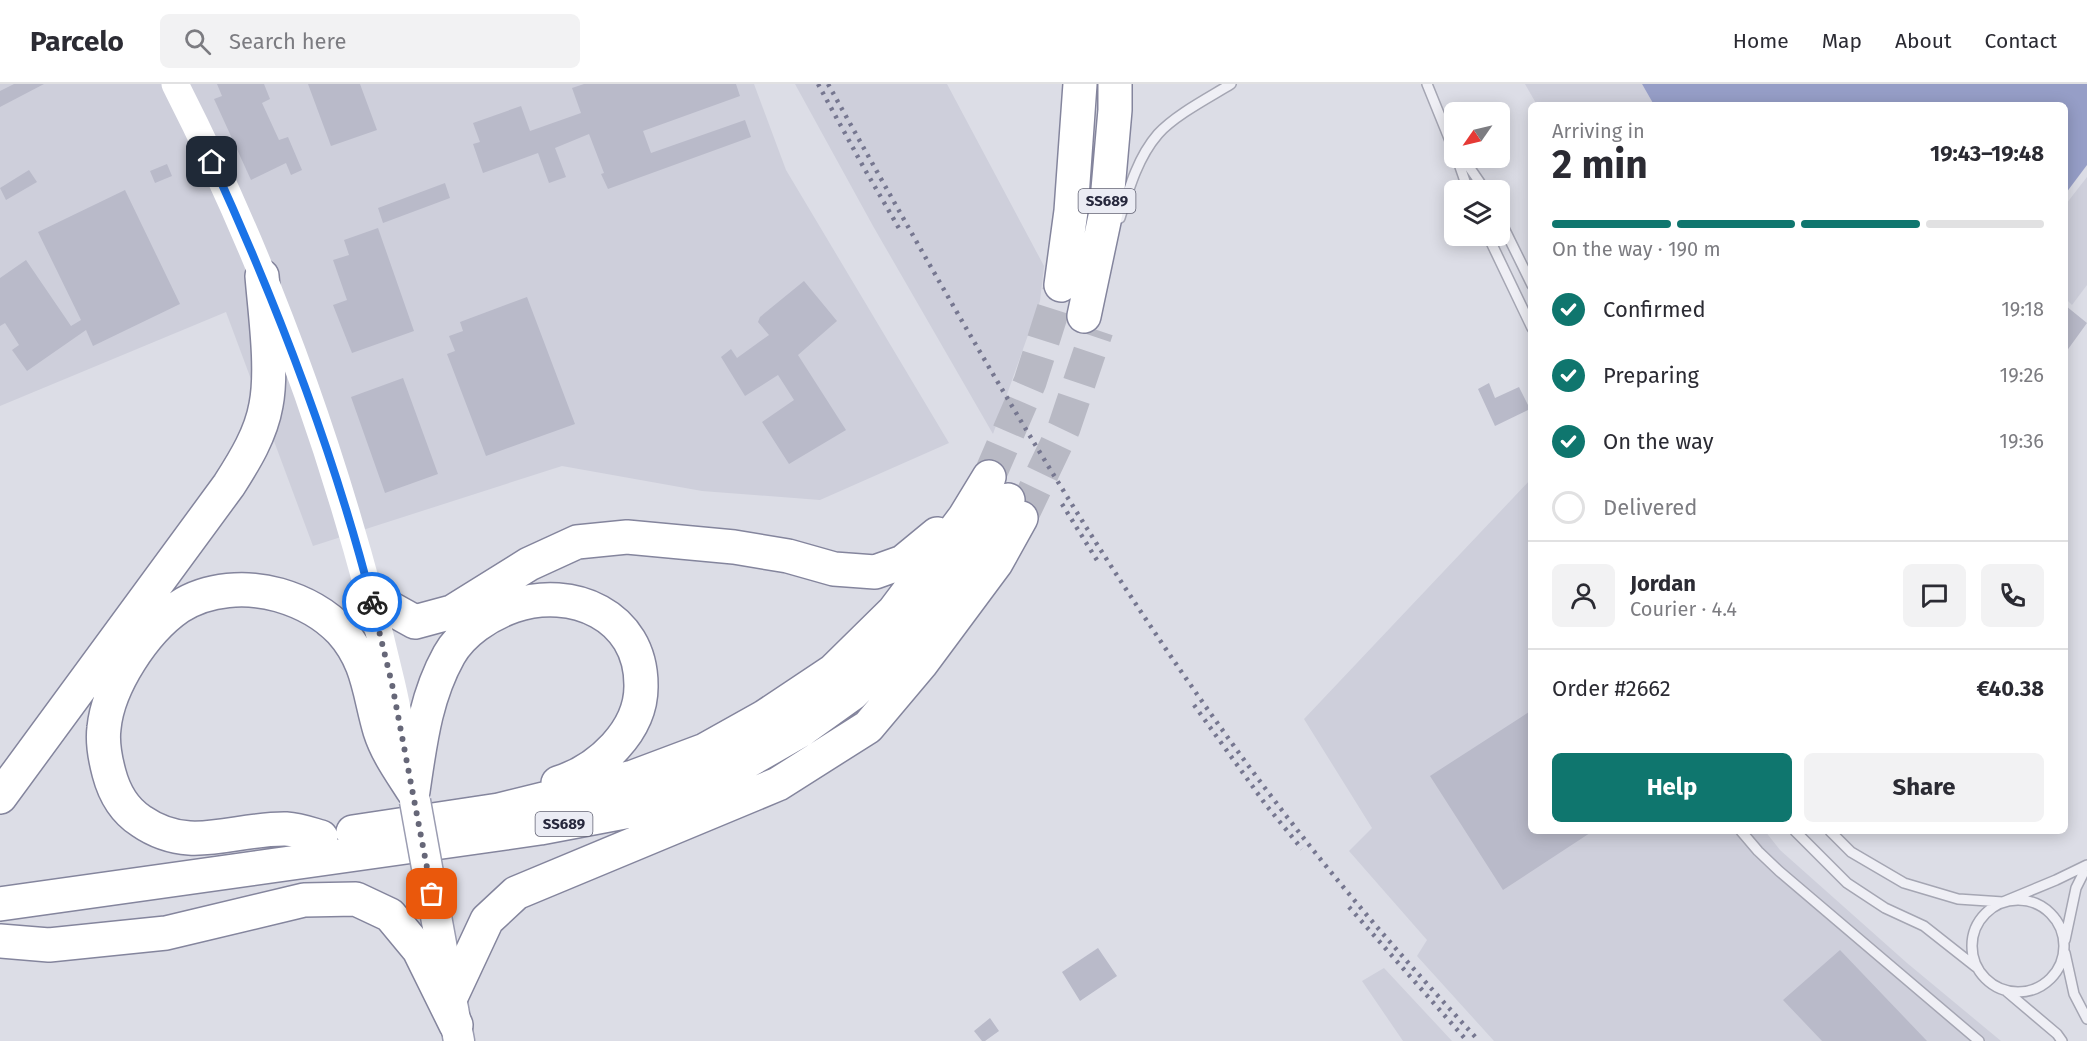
<!DOCTYPE html>
<meta charset="utf-8">
<style>
:root{--surface:#fff;--page:#f2f2f3;--text:#2b2b33;--muted:#7c7c81;--line:#e1e1e2;--accent:#0f766e}
body{margin:0;font-family:"Fira Sans",sans-serif;background:var(--page);color:var(--text);height:100vh;display:flex;flex-direction:column;font-size:22px;white-space:nowrap}
*{box-sizing:border-box;margin:0}
p{font-size:20px;color:var(--muted)}
.icon{flex:none;width:33px;height:33px;fill:none;stroke:currentColor;stroke-width:2;stroke-linecap:round;stroke-linejoin:round}
.map{position:relative;flex:1;overflow:hidden}
.drawer{position:absolute;left:1528px;top:18px;width:540px;height:732px;display:flex;flex-direction:column;background:var(--surface);border-radius:9px;box-shadow:0 3px 15px #0003}
.drawer>*{flex:none}
.needle{width:39px;rotate:236deg}
.buttons{position:absolute;left:1444px;top:18px;display:grid;gap:12px}
.buttons a{display:grid;place-items:center;width:66px;height:66px;border-radius:9px;background:var(--surface);box-shadow:0 3px 15px #0003;font-size:30px}
.pin{position:absolute;display:grid;place-items:center;width:51px;height:51px;color:#fff;margin:-26px;border-radius:12px;box-shadow:0 3px 9px #0006}
.courier{position:absolute;display:grid;place-items:center;width:60px;height:60px;margin:-30px;border:4px solid #1a73e8;border-radius:50%;background:#fff;color:#222;box-shadow:0 2px 8px #0007}
.overview em{font-style:normal;font-weight:700}
.overview div{display:flex;flex-direction:column-reverse}
.overview{display:flex;align-items:center;justify-content:space-between;height:102px;padding:0 24px}
h1{font-size:39px;font-weight:700;line-height:45px}
.bar{display:grid;grid-template-columns:repeat(4,1fr);gap:9px 6px;align-content:center;height:72px;padding:0 24px}
.bar i{height:8px;border-radius:4px;background:var(--line)}
.bar .active{background:var(--accent)}
.bar p{grid-column:span 4}
.line{display:flex;align-items:center;gap:15px;padding:0 24px;border-top:2px solid var(--line)}
.line div{flex:1}
.round{display:grid;place-items:center;flex:none;width:63px;height:63px;border-radius:9px;background:var(--page)}
ol{padding:0 24px;list-style:none}
li{display:flex;align-items:center;gap:18px;height:66px}
li p{margin-inline-start:auto}
li .icon{padding:6px;border-radius:50%;background:var(--accent);color:#fff;stroke-width:4}
li:last-child{color:var(--muted)}
li i{width:33px;height:33px;border:3px solid var(--line);border-radius:50%}
.button{display:flex;gap:12px;margin-top:auto;padding:12px 24px}
.button a{flex:1;height:69px;border-radius:9px;background:var(--accent);color:#fff;font-size:24px;font-weight:700;line-height:69px;text-align:center}
.button a+a{background:var(--page);color:var(--text)}
header{display:flex;align-items:center;gap:36px;box-sizing:border-box;height:84px;padding:0 30px;background:var(--surface);border-bottom:2px solid var(--line)}
header strong{font-size:28px}
nav{display:flex;gap:33px;margin-inline-start:auto;font-size:21px}
.search{width:420px;height:54px;background:var(--page);display:flex;align-items:center;gap:15px;box-sizing:border-box;padding:0 21px;border-radius:9px;color:var(--muted);font-size:22px}
.map>svg:first-child{display:block}
</style>
<header>
<strong>Parcelo</strong>
<div class="search"><svg class="icon" aria-label="search" viewBox="0 0 24 24"><circle cx="10" cy="10" r="6"/><path d="M15 15l6 6"/></svg>Search here</div>
<nav><a>Home</a><a>Map</a><a>About</a><a>Contact</a></nav>
</header>
<div class="map">
<svg width="2087" height="957" viewBox="0 0 2087 957">
<rect width="100%" height="100%" fill="#dcdde6"/>
<path fill="#cecfdb" d="M0,0H754L786,86L949,359L820,416L702,407L562,382L313,462L226,228L0,322Z
M795,0H947L1044,182L1040,217L993,350L873,142Z
M1525,0H1642L1654,21H1537Z
M2087,93V201L2072,221L2066,215V120Z
M1531,395L1532,747H1765L1780,766L1907,879L2001,957H1494L1417,872L1427,856L1349,767L1372,744L1304,635Z
M1384,884L1452,957H1403L1362,897Z"/>
<path fill="#969ec7" d="M1642,0H2087V81L2066,109V21H1654Z"/>
<path fill="#b9bac9" d="M14,0H44L0,23V7Z
M217,0H264L270,15L262,19L279,56L288,53L302,86L291,91L286,79L251,96L214,15L222,12Z
M308,0H360L377,46L331,62Z
M584,0H736L740,12L643,47L651,69L745,36L751,53L608,105L601,90L604,89L589,50L555,64L566,93L549,99L538,69L483,89L473,60L480,58L473,39L521,22L530,47L581,29L572,4Z
M167,80L172,92L155,99L150,87Z
M29,86L37,98L6,116L0,104Z
M445,99L450,114L383,139L378,124Z
M125,106L180,220L93,262L86,246L27,287L12,266L19,261L5,239L0,242V194L26,176L71,242L81,236L38,148Z
M378,144L414,247L352,269L333,221L347,216L333,176L349,171L344,156Z
M804,197L837,237L798,271L846,346L789,380L762,338L794,316L778,291L745,312L721,273L731,265L737,274L769,251L758,238L760,233Z
M527,213L575,340L486,372L447,270L455,267L449,252L463,247L460,238Z
M2066,222L2087,239L2066,268Z
M403,294L438,390L385,409L351,313Z
M1489,299L1495,314L1519,303L1530,325L1495,342L1478,305Z
M1532,626V747H1593L1503,806L1430,692Z
M1098,864L1117,892L1080,917L1062,888Z
M1840,866L1927,957H1822L1783,916Z
M990,934L999,947L985,957H982L974,947Z"/>
<g fill="none" stroke-linecap="round" stroke-linejoin="round">
<path stroke="#b8b9c4" stroke-width="33" stroke-dasharray="33 16" stroke-linecap="butt" d="M989,393L1030,298L1061,201
M1021,434L1064,344L1097,246"/>
<defs>
<path id="lane" d="M1427,0L1455,69
M1457,74L1468,106
M1463,74L1485,106
M1120,134C1129,104 1138,73 1158,50C1175,31 1210,13 1231,0
M1500,136L1532,201
M1488,152L1532,244
M1741,747L1758,767L1779,787L1979,957
M1795,747L1847,799L1885,824L1924,842L1976,883
M1830,747L1851,768L1904,799L1958,815L2003,818L2056,796L2087,781
M1972 862a46 46 0 1 1 92 0a46 46 0 1 1-92 0Z
M2065,856L2076,804L2087,782
M2065,869L2074,910L2087,935
M2005,906L2057,950L2062,957"/>
<path id="primary" d="M428,789L459,957"/>
<path id="highway" d="M1061,201L1071,127L1080,0
M1084,232L1106,128L1115,26V0
M370,513L415,538L452,528L529,480L577,458L627,453L734,463L788,472L834,485L875,488L903,478L937,450
M413,707C420,660 425,614 449,571C462,548 488,531 513,522C572,502 641,531 641,601C642,647 599,686 558,699
M0,713L229,401C245,376 261,350 266,321C273,285 265,229 262,192
M353,748L499,726L633,693L705,666L764,633L833,587L894,527L964,434L989,393
M321,753C310,750 299,746 286,745C233,744 190,771 141,737C124,726 114,708 109,689C105,674 102,659 104,644C108,602 144,547 179,523C208,504 247,502 279,511C303,518 324,529 341,547C369,578 369,610 380,647C387,669 401,688 413,707
M0,820L540,744L635,726L718,694L800,647L853,609L917,544L976,466L1008,416
M0,857L49,861L166,849L304,816L356,815L390,831L419,866L456,941
M451,913L487,836L516,809L778,700L868,643L921,580L996,479L1021,434"/>
</defs>
<use href="#lane" stroke="#a5a6b3" stroke-width="12"/>
<use href="#primary" stroke="#9b9db2" stroke-width="33"/>
<use href="#highway" stroke="#84859d" stroke-width="36"/>
<use href="#lane" stroke="#efeff5" stroke-width="9"/>
<path stroke="#fff" stroke-width="27" d="M175,0C271,188 343,392 391,597C399,630 404,663 410,695"/>
<use href="#primary" stroke="#fff" stroke-width="30"/>
<use href="#highway" stroke="#fff" stroke-width="33"/>
<path stroke="#767790" stroke-width="4.5" stroke-dasharray="3 6" stroke-linecap="butt" d="M818,0L864,84L900,146
M828,0C944,208 1062,418 1199,613C1248,683 1300,752 1355,817C1395,865 1437,911 1479,957
M1062,420L1100,481
M1194,621L1266,721L1302,765
M1349,823L1467,957"/>
<defs>
<path id="primary-bridge" d="M415,717L428,789"/>
</defs>
<use href="#primary-bridge" stroke="#9b9db2" stroke-width="33" stroke-linecap="butt"/>
<use href="#primary-bridge" stroke="#fff" stroke-width="30"/>
</g>
<g fill="none" stroke-linecap="round" stroke-linejoin="round">
<path stroke="#666778" stroke-width="6" stroke-dasharray="0 10.8" d="M372,518L392,600L432,810"/>
<path stroke="#1a73e8" stroke-width="8" d="M212,78C276,218 334,368 372,518"/>
</g>
<g text-anchor="middle" dominant-baseline="central" stroke-width="4.5" stroke-linejoin="round" paint-order="stroke">
<g fill="#ebecf4" stroke="#616273" stroke-width="1.5">
<rect x="1078.5" y="105" width="57" height="24" rx="4.5"/>
<rect x="535.5" y="728" width="57" height="24" rx="4.5"/>
</g>
<g font-size="15" font-weight="bold" fill="#26273c">
<text x="1107" y="117">SS689</text>
<text x="564" y="740">SS689</text>
</g>
</g>
</svg>
<div class="buttons">
<a><svg class="needle" viewBox="-14 -14 28 28"><path d="M0-13l5 13h-10z" fill="#e53935"/><path d="M0 13l5-13h-10z" fill="#7c7c81"/></svg></a>
<a><svg class="icon" aria-label="layers" viewBox="0 0 24 24"><path d="M12 4l9 5-9 5-9-5zM3 14l9 5 9-5"/></svg></a>
</div>
<div class="pin" style="left:432px;top:810px;background:#ea580c"><svg class="icon" aria-label="bag" viewBox="0 0 24 24"><path d="M5 8h14l-1 12H6zM9 8a3 3 0 0 1 6 0"/></svg></div>
<div class="pin" style="left:212px;top:78px;background:#1f2937"><svg class="icon" aria-label="home" viewBox="0 0 24 24"><path d="M3 11l9-7 9 7M6 9v11h12V9"/></svg></div>
<div class="courier" style="left:372px;top:518px"><svg class="icon" aria-label="bike" viewBox="0 0 24 24"><circle cx="6" cy="16" r="4"/><circle cx="18" cy="16" r="4"/><path d="M6 16l4-8h5l3 8M10 8l3 8H6M13 5h3"/></svg></div>
<section class="drawer">
<div class="overview"><div><h1>2 min</h1><p>Arriving in</p></div><em>19:43–19:48</em></div>
<div class="bar"><i class="active"></i><i class="active"></i><i class="active"></i><i></i><p>On the way · 190 m</p></div>
<ol>
<li><svg class="icon" aria-label="check" viewBox="0 0 24 24"><path d="M5 12l5 5 9-10"/></svg>Confirmed<p>19:18</p></li>
<li><svg class="icon" aria-label="check" viewBox="0 0 24 24"><path d="M5 12l5 5 9-10"/></svg>Preparing<p>19:26</p></li>
<li><svg class="icon" aria-label="check" viewBox="0 0 24 24"><path d="M5 12l5 5 9-10"/></svg>On the way<p>19:36</p></li>
<li><i></i>Delivered</li>
</ol>
<div class="line" style="height:108px"><a class="round"><svg class="icon" aria-label="person" viewBox="0 0 24 24"><circle cx="12" cy="8" r="4"/><path d="M4 21q1-7 8-7t8 7"/></svg></a><div><b>Jordan</b><p>Courier · 4.4</p></div><a class="round"><svg class="icon" aria-label="chat" viewBox="0 0 24 24"><path d="M4 5h16v11H9l-5 4z"/></svg></a><a class="round"><svg class="icon" aria-label="phone" viewBox="0 0 24 24"><path d="M5 4h4l2 5-3 2q2 4 5 5l2-3 5 2v4C11 20 4 13 5 4z"/></svg></a></div>
<div class="line" style="height:78px"><div>Order #2662</div><b>€40.38</b></div>
<div class="button"><a>Help</a><a>Share</a></div>
</section>
</div>
